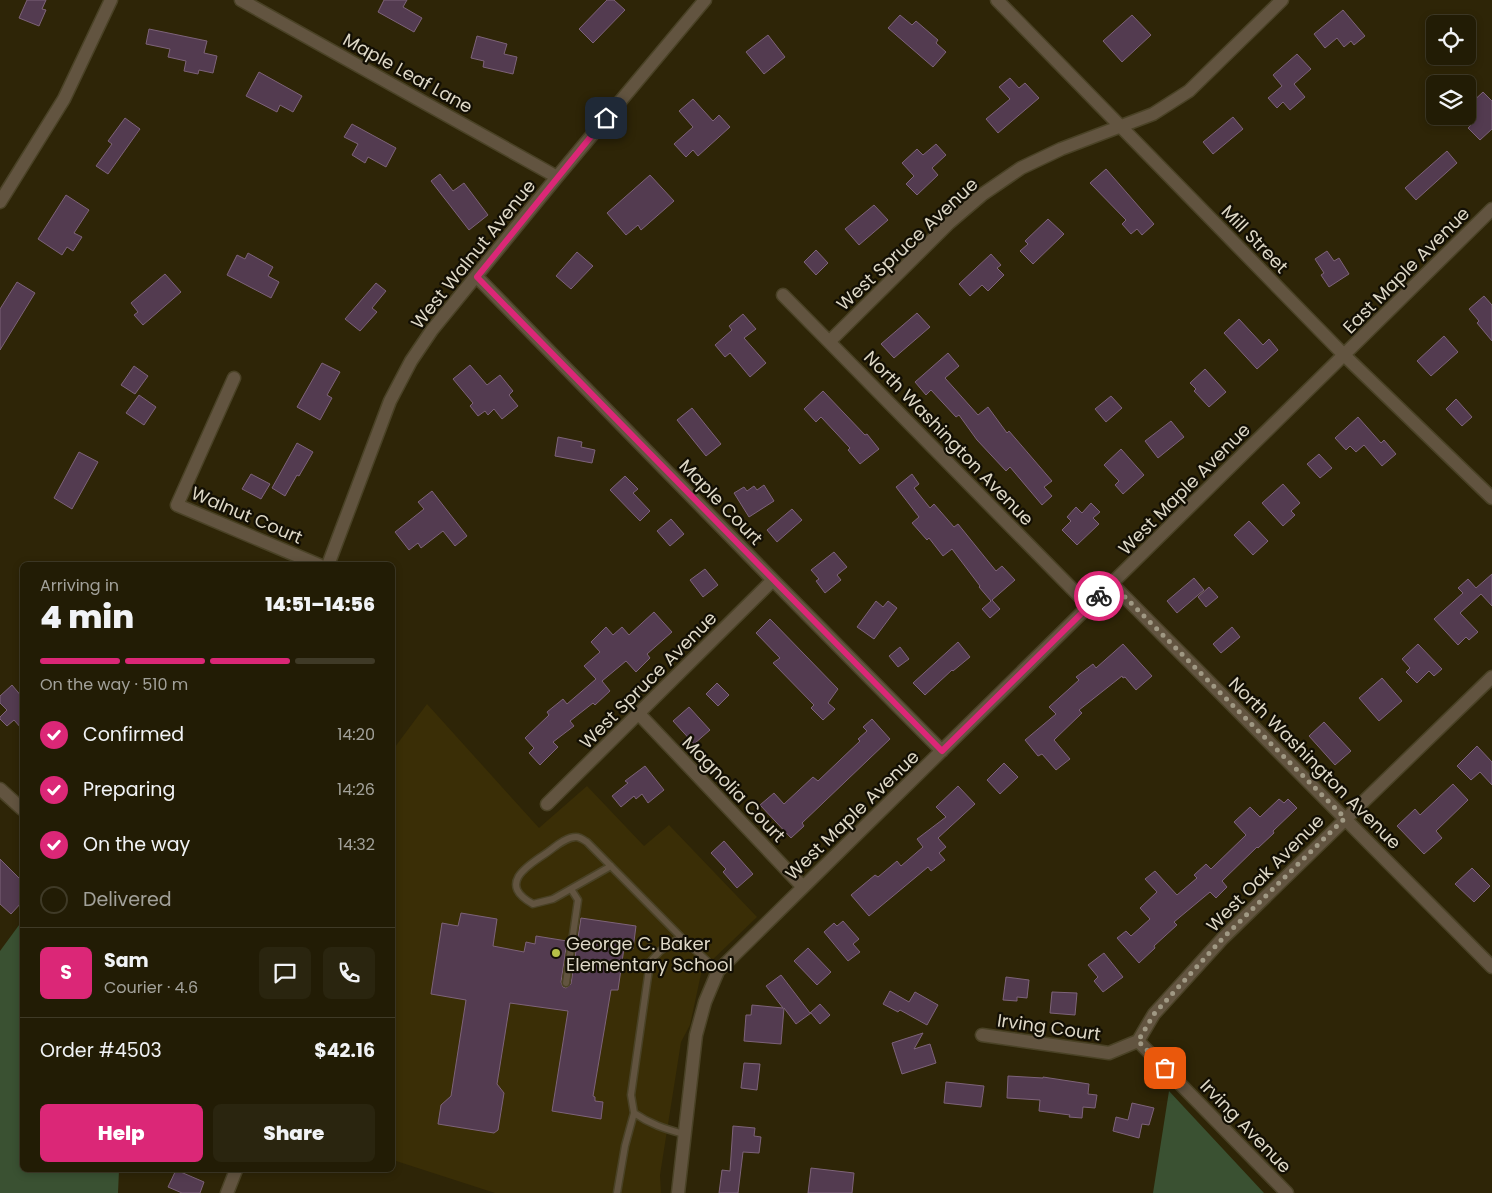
<!DOCTYPE html>
<meta charset="utf-8">
<style>
:root{--surface:#221c05;--page:#2a250f;--text:#f1f3f6;--muted:#a2a19a;--line:#3f3a27;--accent:#db2777}
body{margin:0;font-family:Poppins,sans-serif;background:var(--page);color:var(--text);height:100vh;display:flex;flex-direction:column;font-size:19px;white-space:nowrap}
*{box-sizing:border-box;margin:0}
p{font-size:16px;color:var(--muted)}
.icon{flex:none;width:28px;height:28px;fill:none;stroke:currentColor;stroke-width:2;stroke-linecap:round;stroke-linejoin:round}
.map{position:relative;flex:1;overflow:hidden}
.panel{position:absolute;left:20px;top:562px;width:375px;height:610px;display:flex;flex-direction:column;background:var(--surface);border-radius:8px;box-shadow:0 2px 8px #0003,0 0 0 1px var(--line)}
.panel>*{flex:none}
.tools{position:absolute;left:1426px;top:15px;display:grid;gap:10px}
.tools a{display:grid;place-items:center;width:50px;height:50px;border-radius:8px;background:var(--surface);box-shadow:0 2px 8px #0003,0 0 0 1px var(--line);font-size:25px}
.pin{position:absolute;display:grid;place-items:center;width:42px;height:42px;color:#fff;margin:-21px;border-radius:10px;box-shadow:0 2px 8px #0006}
.courier{position:absolute;display:grid;place-items:center;width:50px;height:50px;margin:-25px;border:4px solid #db2777;border-radius:50%;background:#fff;color:#222;box-shadow:0 1px 6px #0007}
.headline em{font-style:normal;font-weight:800}
.headline div{display:flex;flex-direction:column-reverse}
.headline{display:flex;align-items:center;justify-content:space-between;height:85px;padding:0 20px}
h1{font-size:32px;font-weight:800;line-height:38px}
.bar{display:grid;grid-template-columns:repeat(4,1fr);gap:8px 5px;align-content:center;height:60px;padding:0 20px}
.bar i{height:6px;border-radius:4px;background:var(--line)}
.bar .on{background:var(--accent)}
.bar p{grid-column:span 4}
.line{display:flex;align-items:center;gap:12px;padding:0 20px;border-top:1px solid var(--line)}
.line div{flex:1}
.round{display:grid;place-items:center;flex:none;width:52px;height:52px;border-radius:8px;background:var(--page)}
ol{padding:0 20px;list-style:none}
li{display:flex;align-items:center;gap:15px;height:55px}
li p{margin-inline-start:auto}
li .icon{padding:5px;border-radius:50%;background:var(--accent);color:#fff;stroke-width:4}
li:last-child{color:var(--muted)}
li i{width:28px;height:28px;border:2px solid var(--line);border-radius:50%}
.cta{display:flex;gap:10px;margin-top:auto;padding:10px 20px}
.cta a{flex:1;height:58px;border-radius:8px;background:var(--accent);color:#fff;font-size:20px;font-weight:800;line-height:58px;text-align:center}
.cta a+a{background:var(--page);color:var(--text)}
.map>svg:first-child{display:block}
</style>
<div class="map">
<svg width="1492" height="1193" viewBox="0 0 1492 1193">
<rect width="100%" height="100%" fill="#2e2507"/>
<path fill="#3a2e06" d="M427,704L539,828L587,786L644,846L669,825L757,917L707,965L701,974L690,1025L681,1042L660,1175L661,1193H495L393,1160L392,751Z"/>
<path fill="#3a5132" d="M22,921V1170H119L118,1193H0V951Z
M1169,1091L1264,1193H1153Z"/>
<path fill="#533b50" stroke="#7d6379" d="M27,0H46L42,9L46,10L39,26L19,18Z
M384,0H407L403,7L422,18L414,32L378,12Z
M607,0H614L625,10L593,43L579,29Z
M1343,10L1365,36L1354,45L1351,41L1344,47L1337,38L1325,48L1314,34Z
M900,15L912,25L916,21L938,40L936,43L946,52L933,67L888,28Z
M1132,15L1151,35L1122,62L1103,41Z
M149,29L207,41L204,53L217,56L213,73L199,70L198,74L184,71L186,61L168,57L170,49L146,44Z
M768,35L785,57L764,74L746,52Z
M477,36L507,44L504,54L517,57L513,74L483,67L484,61L471,58Z
M1297,54L1311,69L1294,84L1305,97L1290,110L1283,102L1277,108L1268,98L1282,86L1273,75Z
M259,72L302,96L293,112L280,105L277,112L246,96Z
M1010,78L1019,88L1025,83L1039,98L998,133L986,119L1010,99L999,87Z
M1483,92L1492,101V129L1480,140L1468,128L1475,121L1468,113V106Z
M693,99L713,121L719,115L730,127L698,156L693,150L686,157L674,144L693,127L679,111Z
M1233,117L1243,129L1213,154L1203,142Z
M125,118L140,129L108,174L96,166L112,144L108,141Z
M352,124L396,148L386,167L368,157L365,163L352,155L358,144L344,137Z
M936,144L946,155L932,168L938,175L917,195L906,184L914,176L902,163L917,149L923,155Z
M1447,151L1457,163L1416,200L1405,188Z
M1106,169L1154,224L1142,235L1137,229L1131,234L1122,224L1126,220L1090,183Z
M440,174L453,191L464,183L488,215L469,230L431,181Z
M650,175L674,201L641,230L638,225L626,235L607,213Z
M66,195L89,210L74,233L82,237L73,251L67,247L62,255L38,239Z
M874,205L888,220L859,245L845,229Z
M1048,219L1064,234L1033,264L1020,251L1028,244L1025,241Z
M816,250L828,263L816,275L804,262Z
M1327,251L1334,261L1339,258L1349,274L1329,287L1321,275L1324,273L1315,259Z
M577,252L593,266L571,289L556,276Z
M248,253L273,267L268,276L279,282L271,298L227,275L237,255L245,259Z
M991,254L1001,265L997,268L1004,275L988,291L982,285L970,296L959,284Z
M165,274L181,292L143,325L134,315L138,312L131,303Z
M17,282L35,293L0,350V309Z
M376,283L386,291L372,308L377,312L360,331L345,319Z
M1484,296L1492,305V341L1477,323L1479,321L1469,309Z
M917,313L930,327L894,358L881,344Z
M743,314L756,329L744,338L766,363L750,377L730,353L725,357L715,345L732,330L729,326Z
M1239,319L1263,345L1269,339L1278,350L1257,369L1224,333Z
M1444,336L1458,352L1431,376L1417,361Z
M948,353L959,366L945,378L978,415L988,407L1007,433L1009,431L1052,481L1044,487L1052,496L1042,505L1010,467L1006,471L977,440L959,415L956,417L931,390L926,395L915,382Z
M322,363L340,372L327,395L332,398L320,420L297,407Z
M470,365L487,385L500,375L513,391L509,395L518,406L502,419L494,409L488,415L485,411L478,416L470,406L473,403L453,379Z
M134,366L148,376L135,394L121,385Z
M1205,369L1226,392L1209,407L1194,391L1196,389L1190,383Z
M823,391L865,435L867,434L879,449L860,464L848,450L850,448L821,417L816,422L804,409Z
M139,395L156,407L144,425L126,413Z
M1111,396L1122,408L1106,422L1095,409Z
M1456,399L1472,417L1462,426L1446,409Z
M692,408L721,444L706,456L677,420Z
M1358,417L1381,443L1384,440L1396,454L1382,466L1364,445L1356,452L1350,446L1346,450L1335,438Z
M1171,421L1184,437L1158,458L1145,441Z
M558,437L582,442L581,447L595,450L592,463L555,456Z
M297,443L313,452L299,476L297,475L285,496L272,488Z
M1121,449L1144,475L1123,494L1115,485L1119,481L1104,465Z
M79,452L98,462L72,509L54,498Z
M1319,454L1332,468L1320,478L1307,464Z
M251,474L270,484L261,499L242,489Z
M912,474L919,484L914,488L930,508L934,504L954,527L958,524L996,571L1002,566L1015,580L992,600L1000,609L990,618L982,609L991,601L979,587L980,586L952,549L943,556L929,538L927,540L912,523L919,517L896,487Z
M625,476L638,489L633,493L650,511L640,521L610,490Z
M1283,484L1300,503L1291,511L1295,515L1283,526L1262,503Z
M764,485L774,501L749,517L734,493L744,487L747,491L754,486L757,490Z
M432,491L467,536L455,546L443,531L421,548L418,543L409,550L395,532L424,509L418,502Z
M1091,503L1100,512L1093,518L1099,524L1077,545L1062,530L1071,521L1067,517L1076,507L1082,513Z
M792,509L802,520L777,542L767,530Z
M671,519L684,534L670,546L657,531Z
M1249,521L1268,541L1253,555L1234,535Z
M834,552L847,567L837,575L841,580L825,593L816,581L819,579L811,570Z
M705,569L718,585L703,597L690,580Z
M1492,574V606L1481,594L1460,613L1478,632L1469,640L1466,637L1458,645L1434,619L1463,593L1458,588L1468,579L1476,588Z
M1194,578L1204,590L1177,613L1167,601Z
M1209,587L1218,597L1206,607L1198,597Z
M876,601L883,607L888,601L897,608L874,639L857,627Z
M654,612L672,632L647,654L650,658L636,672L626,661L602,681L610,691L595,705L593,703L570,721L574,726L553,742L558,747L540,765L529,753L534,748L525,738L549,715L547,712L563,699L567,704L596,679L584,666L600,652L591,642L606,627L613,635L622,627L629,635Z
M770,619L838,689L828,703L835,709L823,720L811,708L814,705L773,663L780,658L756,633Z
M1232,627L1240,637L1221,653L1213,644Z
M958,642L970,657L953,671L952,670L925,695L913,683Z
M1123,644L1152,676L1136,690L1125,677L1123,678L1122,676L1079,710L1082,713L1054,740L1070,759L1056,770L1042,754L1038,756L1025,740L1056,714L1049,707L1079,680L1076,677L1093,664L1096,668Z
M1418,644L1442,669L1434,676L1429,671L1417,683L1406,672L1410,668L1402,659Z
M900,647L909,659L898,667L889,656Z
M1382,678L1402,701L1379,721L1359,698Z
M717,683L729,695L718,706L706,694Z
M12,685L22,697V729L14,720L7,726L0,719V717L7,710L0,703V696Z
M689,707L710,730L694,744L673,721Z
M872,719L890,739L802,823L804,826L791,838L760,805L774,793L784,804L813,777L818,781L860,741L858,739L867,731L863,727Z
M1324,722L1351,751L1335,765L1309,736Z
M1477,746L1492,762V785L1480,772L1471,780L1457,766Z
M1004,763L1018,777L1000,794L987,780Z
M645,766L664,790L648,803L642,794L636,799L634,796L621,807L612,796L628,783L625,781Z
M1453,784L1468,800L1436,831L1442,838L1424,854L1397,826L1415,809L1420,815Z
M958,786L975,804L938,838L946,847L939,853L945,860L931,871L928,867L869,916L851,895L875,875L878,877L897,861L901,866L923,847L917,839L946,817L936,807Z
M1279,799L1284,803L1288,799L1297,808L1273,831L1274,833L1258,848L1257,847L1222,881L1227,887L1216,898L1210,892L1174,922L1177,925L1154,946L1155,948L1139,963L1117,938L1126,931L1131,936L1150,919L1140,908L1157,892L1145,879L1155,871L1177,895L1197,878L1194,875L1206,864L1211,869L1246,835L1234,822L1250,807L1260,817Z
M724,841L753,874L737,888L723,872L726,869L711,853Z
M0,859L22,881V902L11,914L0,904Z
M1472,868L1490,886L1474,902L1455,884Z
M461,913L497,919L493,946L524,952L526,942L535,944L536,936L567,941L561,982L563,987L566,988L571,984L581,918L636,926L633,949L624,948L618,990H611L593,1096L595,1097V1101L603,1102L601,1119L552,1111L568,1011L510,1003L497,1084L504,1093L498,1130L494,1133L438,1124L441,1105L451,1096L466,1000L431,994L442,923L458,926Z
M843,921L859,939L853,944L860,952L848,961L824,932L834,923L837,926Z
M808,948L831,972L817,985L794,961Z
M1104,953L1123,977L1103,992L1094,981L1098,977L1088,965Z
M781,975L810,1013L820,1004L830,1015L820,1024L811,1013L796,1024L784,1008L781,1044L744,1041L746,1015H751L752,1005L783,1008L766,986Z
M1006,977L1029,980L1027,998L1017,997V1001L1003,1000Z
M890,991L909,1002L915,992L938,1005L927,1025L900,1010L898,1012L883,1004Z
M1052,992L1077,993L1075,1015L1050,1013Z
M923,1033L914,1049L930,1044L936,1063L902,1074L892,1043Z
M744,1063L760,1064L757,1090L741,1088Z
M1008,1076L1043,1078V1077L1089,1084L1088,1094L1097,1095L1095,1108L1083,1107L1082,1118L1069,1117L1070,1115L1039,1111L1040,1100L1007,1098Z
M946,1082L984,1086L981,1107L944,1103Z
M1132,1103L1154,1108L1149,1125L1142,1124L1139,1138L1113,1131L1116,1117L1128,1120Z
M733,1126L755,1128L754,1136L761,1137L759,1153L743,1152L738,1193H719L722,1170L730,1171Z
M811,1168L854,1173L852,1193H808Z
M176,1170L204,1182L200,1193H182L168,1187Z"/>
<g fill="none" stroke-linecap="round" stroke-linejoin="round">
<defs>
<path id="service" d="M611,866L553,899L533,904C498,885 525,867 545,854C554,848 565,837 576,837C580,837 584,840 587,842L681,937L718,971
M566,983L578,900L571,889
M634,1113C650,1124 665,1129 684,1134
M617,1193L625,1146L634,1113L631,1095L650,962L660,951L681,937"/>
<path id="minor" d="M241,0L557,177
M997,0L1344,355L1492,498
M0,202L64,99L111,0
M477,277L773,580L942,751
M783,295L1089,606
M830,341L949,223L983,194L1021,168L1061,149L1153,114L1189,91L1282,0
M234,378L177,505L319,565
M328,565L390,401L411,361L432,330L557,177L705,0
M1112,584L1492,967
M639,714L803,887
M0,789L22,809
M547,804L773,580
M982,1035L1109,1053L1138,1041
M1138,1041L1154,1014L1223,938L1492,677
M1138,1041L1287,1193
M227,1193L236,1170
M678,1193L696,1035L705,1002L718,971L1492,209"/>
</defs>
<use href="#service" stroke="#4a4226" stroke-width="9"/>
<use href="#minor" stroke="#4a4226" stroke-width="15"/>
<use href="#service" stroke="#625440" stroke-width="6"/>
<use href="#minor" stroke="#625440" stroke-width="12"/>
</g>
<g fill="none" stroke-linecap="round" stroke-linejoin="round">
<path stroke="#a09984" stroke-width="5" stroke-dasharray="0 9" d="M1099,596L1112,584L1345,818L1223,938L1154,1014L1138,1041L1165,1068"/>
<path stroke="#db2777" stroke-width="6" d="M606,118L477,277L760,566L942,751L1099,596"/>
</g>
<circle fill="#b7c148" stroke="#130f04" stroke-width="2" cx="556" cy="953" r="5"/>
<g text-anchor="middle" dominant-baseline="central" stroke-width="4.5" stroke-linejoin="round" paint-order="stroke">
<g font-size="18" fill="#ded8c7" stroke="#130f04">
<text transform="translate(408 73) rotate(29)">Maple Leaf Lane</text>
<text transform="translate(1255 239) rotate(46)">Mill Street</text>
<text transform="translate(907 244) rotate(-43)">West Spruce Avenue</text>
<text transform="translate(473 254) rotate(-51)">West Walnut Avenue</text>
<text transform="translate(1406 270) rotate(-45)">East Maple Avenue</text>
<text transform="translate(949 438) rotate(46)">North Washington Avenue</text>
<text transform="translate(1184 489) rotate(-45)">West Maple Avenue</text>
<text transform="translate(721 502) rotate(46)">Maple Court</text>
<text transform="translate(247 515) rotate(23)">Walnut Court</text>
<text transform="translate(648 680) rotate(-45)">West Spruce Avenue</text>
<text transform="translate(1315 763) rotate(45)">North Washington Avenue</text>
<text transform="translate(734 789) rotate(46)">Magnolia Court</text>
<text transform="translate(852 815) rotate(-44)">West Maple Avenue</text>
<text transform="translate(1265 873) rotate(-45)">West Oak Avenue</text>
<text transform="translate(1049 1027) rotate(8)">Irving Court</text>
<text transform="translate(1246 1126) rotate(46)">Irving Avenue</text>
</g>
<g font-size="18" fill="#ded8c7" stroke="#130f04" text-anchor="start">
<text x="566" y="943">George C. Baker<tspan x="566" dy="21">Elementary School</tspan></text>
</g>
</g>
</svg>
<div class="tools">
<a><svg class="icon" aria-label="locate" viewBox="0 0 24 24"><circle cx="12" cy="12" r="6"/><path d="M12 2v4M12 18v4M2 12h4M18 12h4"/></svg></a>
<a><svg class="icon" aria-label="layers" viewBox="0 0 24 24"><path d="M12 4l9 5-9 5-9-5zM3 14l9 5 9-5"/></svg></a>
</div>
<div class="pin" style="left:1165px;top:1068px;background:#ea580c"><svg class="icon" aria-label="bag" viewBox="0 0 24 24"><path d="M5 8h14l-1 12H6zM9 8a3 3 0 0 1 6 0"/></svg></div>
<div class="pin" style="left:606px;top:118px;background:#1f2937"><svg class="icon" aria-label="home" viewBox="0 0 24 24"><path d="M3 11l9-7 9 7M6 9v11h12V9"/></svg></div>
<div class="courier" style="left:1099px;top:596px"><svg class="icon" aria-label="bike" viewBox="0 0 24 24"><circle cx="6" cy="16" r="4"/><circle cx="18" cy="16" r="4"/><path d="M6 16l4-8h5l3 8M10 8l3 8H6M13 5h3"/></svg></div>
<section class="panel">
<div class="headline"><div><h1>4 min</h1><p>Arriving in</p></div><em>14:51–14:56</em></div>
<div class="bar"><i class="on"></i><i class="on"></i><i class="on"></i><i></i><p>On the way · 510 m</p></div>
<ol>
<li><svg class="icon" aria-label="check" viewBox="0 0 24 24"><path d="M5 12l5 5 9-10"/></svg>Confirmed<p>14:20</p></li>
<li><svg class="icon" aria-label="check" viewBox="0 0 24 24"><path d="M5 12l5 5 9-10"/></svg>Preparing<p>14:26</p></li>
<li><svg class="icon" aria-label="check" viewBox="0 0 24 24"><path d="M5 12l5 5 9-10"/></svg>On the way<p>14:32</p></li>
<li><i></i>Delivered</li>
</ol>
<div class="line" style="height:90px"><b class="round" style="background:var(--accent);color:#fff">S</b><div><b>Sam</b><p>Courier · 4.6</p></div><a class="round"><svg class="icon" aria-label="chat" viewBox="0 0 24 24"><path d="M4 5h16v11H9l-5 4z"/></svg></a><a class="round"><svg class="icon" aria-label="phone" viewBox="0 0 24 24"><path d="M5 4h4l2 5-3 2q2 4 5 5l2-3 5 2v4C11 20 4 13 5 4z"/></svg></a></div>
<div class="line" style="height:65px"><div>Order #4503</div><b>$42.16</b></div>
<div class="cta"><a>Help</a><a>Share</a></div>
</section>
</div>
